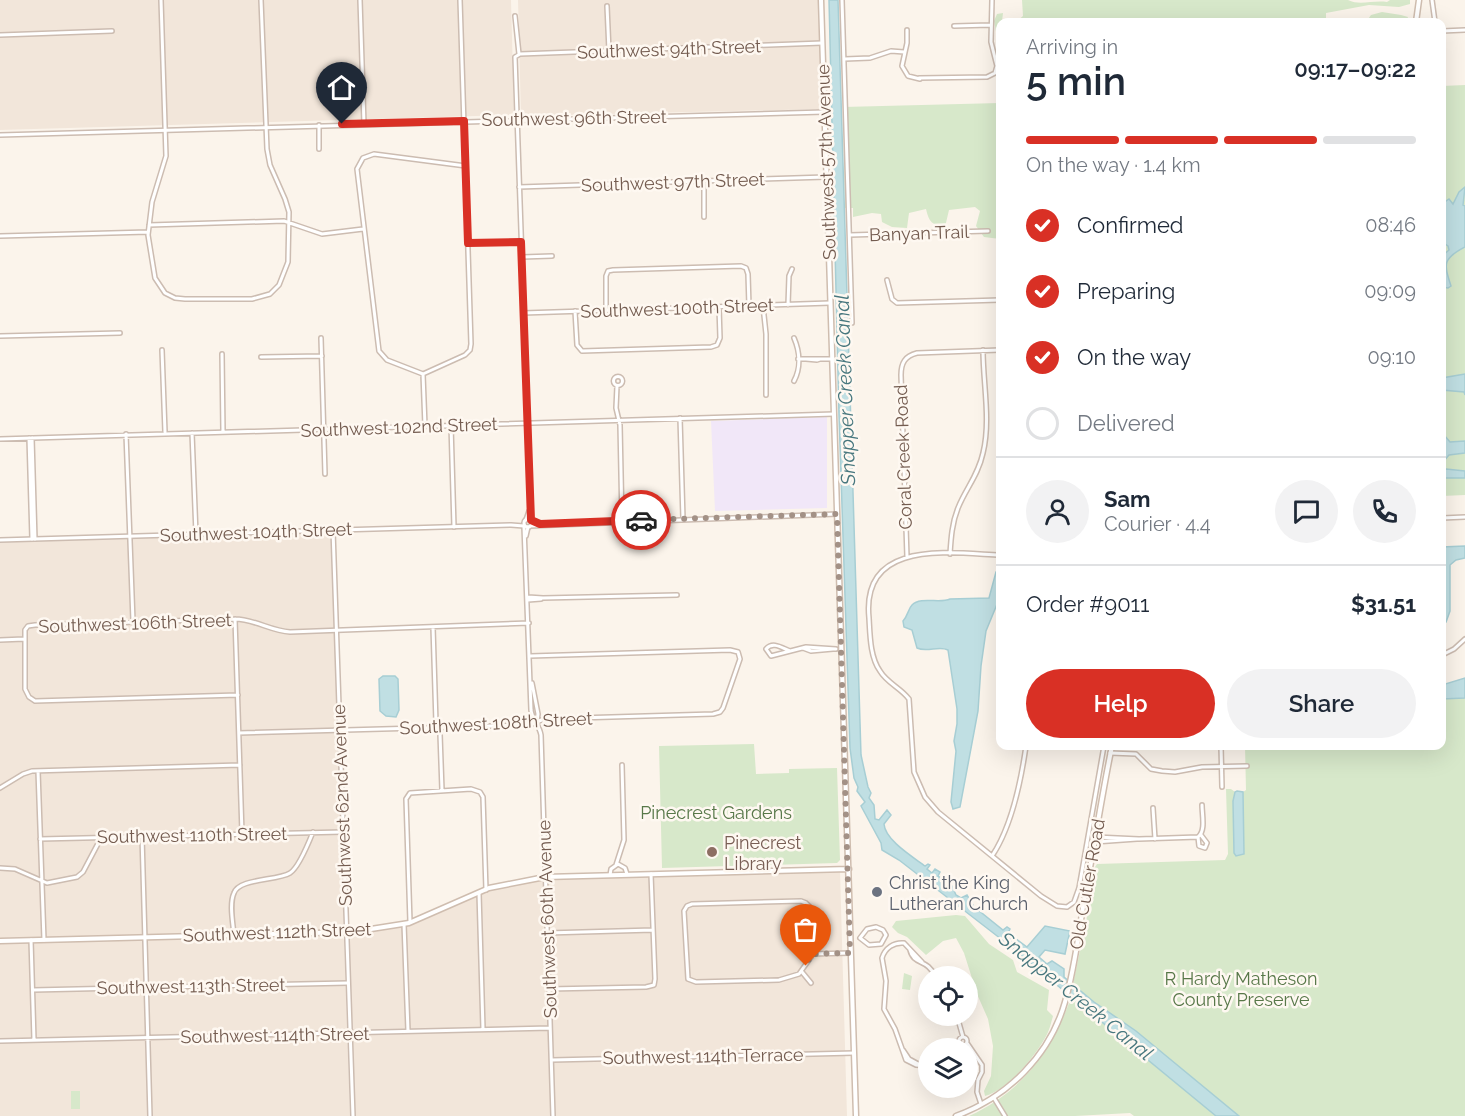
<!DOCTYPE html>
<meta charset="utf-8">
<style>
:root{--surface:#fff;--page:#f2f2f3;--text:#1f2937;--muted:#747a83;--line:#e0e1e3;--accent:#d93025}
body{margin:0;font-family:Raleway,sans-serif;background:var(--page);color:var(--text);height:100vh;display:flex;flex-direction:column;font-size:22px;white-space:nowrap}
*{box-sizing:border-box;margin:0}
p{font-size:20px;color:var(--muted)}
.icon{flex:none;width:33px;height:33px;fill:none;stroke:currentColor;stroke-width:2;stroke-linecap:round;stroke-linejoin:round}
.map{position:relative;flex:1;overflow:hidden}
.sheet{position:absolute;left:996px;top:18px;width:450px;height:732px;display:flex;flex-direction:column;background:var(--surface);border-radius:12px;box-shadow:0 6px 24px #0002}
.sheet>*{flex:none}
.fabs{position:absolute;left:918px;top:966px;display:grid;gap:12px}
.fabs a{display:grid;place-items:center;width:60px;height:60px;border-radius:50%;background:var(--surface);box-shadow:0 6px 24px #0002;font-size:30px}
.pin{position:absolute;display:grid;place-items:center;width:51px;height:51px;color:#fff;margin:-62px -26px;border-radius:50% 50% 50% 0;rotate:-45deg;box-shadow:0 0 6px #0007}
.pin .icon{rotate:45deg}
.courier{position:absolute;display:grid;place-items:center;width:60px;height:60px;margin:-30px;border:4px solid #d93025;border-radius:50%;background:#fff;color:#222;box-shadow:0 2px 8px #0007}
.head em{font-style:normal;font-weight:600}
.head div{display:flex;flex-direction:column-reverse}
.head{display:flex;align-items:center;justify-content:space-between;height:102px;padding:0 30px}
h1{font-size:39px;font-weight:600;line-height:45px}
.bar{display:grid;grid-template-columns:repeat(4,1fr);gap:9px 6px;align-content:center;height:72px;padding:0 30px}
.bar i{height:8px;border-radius:4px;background:var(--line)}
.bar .selected{background:var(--accent)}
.bar p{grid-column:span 4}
.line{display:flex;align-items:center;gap:15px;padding:0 30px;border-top:2px solid var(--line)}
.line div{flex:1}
.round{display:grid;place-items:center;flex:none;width:63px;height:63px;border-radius:32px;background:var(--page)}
ol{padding:0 30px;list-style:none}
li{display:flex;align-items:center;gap:18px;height:66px}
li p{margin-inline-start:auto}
li .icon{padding:6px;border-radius:50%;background:var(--accent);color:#fff;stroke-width:4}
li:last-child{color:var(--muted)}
li i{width:33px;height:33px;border:3px solid var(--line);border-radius:50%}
.primary-button{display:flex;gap:12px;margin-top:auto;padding:12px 30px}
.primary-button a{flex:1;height:69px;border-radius:36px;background:var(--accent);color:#fff;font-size:24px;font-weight:600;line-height:69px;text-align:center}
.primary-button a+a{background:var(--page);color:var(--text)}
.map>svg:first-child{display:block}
</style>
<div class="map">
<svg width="1465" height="1116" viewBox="0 0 1465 1116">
<rect width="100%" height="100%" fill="#fbf4eb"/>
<path fill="#f2e6da" d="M0,0H511L514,112L510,115L0,130Z
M518,0H818L822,109L521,116Z
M332,532L344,929L0,939V542Z
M840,871L847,1116H354L348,937L353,933L408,925L481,894L507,885L532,881L562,878Z
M249,936H341L344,940L350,1116H0V943Z"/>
<path fill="#f1e7f8" d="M827,417V508L715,511L711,421Z"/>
<path fill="#d7e8ca" d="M1022,0H1348C1360,6 1372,0 1387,2L1390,0H1410V4L1399,7L1369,5L1326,13V22H1016L1023,16Z
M1382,12L1401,15L1408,17L1406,22H1366L1371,15Z
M1003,13L1002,21L1005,22H1000V36L997,37L994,21L997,14Z
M1465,85V495L1442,496V86Z
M1000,103V211H998L997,219L1000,225V239L984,237L976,226L980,211L975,207L949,210L945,227C932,225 929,222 926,209L909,213L907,228L892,227L882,222L881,214L872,213L853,217V208H845L843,107Z
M1465,698V1116H1134L1130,1113L1075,1116H969C1028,1089 1057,1042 1075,986L1073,984L1081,946H1083L1093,870L1097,864L1225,860L1228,854L1226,789H1231L1235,792L1233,801L1234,853L1244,854L1243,792L1246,790L1245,746H1442V699Z
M754,744L756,774L789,773V769L837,768L840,860L837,863L662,868L659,746Z
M956,915L965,916L989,944L1013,960L1017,972L1049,990L1047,1010L1053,1016C1051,1023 1049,1032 1045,1038C1034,1058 1007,1090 985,1096L984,1091L991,1076L993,1046L988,1019L977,994L964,953L956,938L943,941L926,955L907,937L898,933L892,927L896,921Z
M904,973L912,976L910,990L902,989Z
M71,1091H80V1109H71Z"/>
<path fill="#c0dfe3" stroke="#a7ced4" stroke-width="1.5" d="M829,0H838L861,755L868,787L871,793L869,798L874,805L875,819L879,820L887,810L891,815L884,824C885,840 913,857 925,866L928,864L930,865L927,869L932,873L935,869L940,872L938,876L952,886L956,895L961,898L967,895L973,905L972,909L978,910L1003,930L1007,927L1010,929L1008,933L1027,947L1045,926L1070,931L1065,954L1045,950L1039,957L1047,964L1052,961L1064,969V977L1094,1002L1136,1031L1239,1116H1216L1001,939L899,860L882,850L881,843L861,806L865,802L857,791L858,787L854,778L850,748L839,415Z
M1465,187L1463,205L1465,206V247C1442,259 1444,264 1451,286L1448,288L1442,287V256L1449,250L1448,246L1442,242V204L1449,199L1453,204L1459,192Z
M1465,374V395L1464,392L1442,390V378Z
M1444,435L1450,442L1465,441V453L1449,455L1442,463V436Z
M1446,469L1465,471V478H1443L1442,470Z
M1465,546V558L1456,560L1450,565V611L1446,622L1442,623V547Z
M996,572H1000V597L986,631L981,666L978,711L960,807L953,809L951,802L956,751L954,741L957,724V709L948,650C939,645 927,653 917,648L912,630L904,627L903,621C908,616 908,609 912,605C921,596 940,604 950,599L989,598Z
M383,676H395L398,679L399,710L396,717L386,716L380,711L379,679Z
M1465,678V698L1442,699V685Z
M1237,791L1243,792L1244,854L1236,856L1234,853L1233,801L1235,792Z"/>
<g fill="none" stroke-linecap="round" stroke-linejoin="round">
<defs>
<path id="minor" d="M161,0L166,156L152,202L148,235L155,278L165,293L175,298L185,299H252L270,294L279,285L288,262L289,212L285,199L270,165L267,149L261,0
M360,0L364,124
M842,0L852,323
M1432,0L1435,22
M607,6L609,51
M515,16L519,54
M954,26L990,25
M907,30V43L902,66L908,76L920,79
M1442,31L1465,30
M0,35L112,31
M845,59L870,58L891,51L904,52
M919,78L987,77L995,73L997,66L991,42L992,0
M319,125V149
M704,181V217
M519,187L826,177
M149,225L284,221L322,234L363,229
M850,235L988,231
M0,236L148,232
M468,243L520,242
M522,257L552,256
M887,280L892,299L897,303L1000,300
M788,305L789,276L792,269
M763,306L766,334V395
M606,310V276L608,271L613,270L741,266L746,268L748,274L749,306
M575,311L577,345L582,351L711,347L717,345L720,338L719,307
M523,313L830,303
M0,336L120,333
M321,338L325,474
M794,338C800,352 801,368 794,381
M162,350L165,432
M222,354L223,432
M261,357L322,356
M798,359H832
M806,359L817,360L820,359
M423,374L465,355L470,350L471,344L460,0
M423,374L387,360L379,351L357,169L363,158L374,154L466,166
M423,374L425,426
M613.5 381a4.5 4.5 0 1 1 9 0a4.5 4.5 0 1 1-9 0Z
M617,386L616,408L620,425L622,521
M680,418L683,519
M451,425L454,527
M192,433L196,534
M126,434L133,621
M29,438L32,539
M32,438L35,539
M0,439L834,414
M1442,518L1465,517
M526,520L529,511
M531,520L515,57L520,54L822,43
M524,527L531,710C532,720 539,724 541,735L553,1116
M526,536L528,527
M950,554C951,538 952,523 958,508C966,488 978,476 983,453C991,420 983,384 983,350
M1000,555C949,553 861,539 869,618C870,635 870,657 880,671C887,683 901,688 909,699L914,772L925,797L938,812L1041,896L1057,906L1067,907L1074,902L1079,888L1104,746
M907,557L901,375C901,363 905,356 917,353L1000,350
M528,597L543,598L677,595
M528,600L541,599
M235,619L242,833
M433,627L436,723L440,734L442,790
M0,640L24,639
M803,648L811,651L833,649
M790,651C782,648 773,641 766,649L771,656L806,647L836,649
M1442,655L1454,649L1465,639
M532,683L538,714L537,721
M238,695L35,701L29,697L25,689V630L28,626L35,625L235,619C254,619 271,631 290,632L529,623
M239,733L529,725L544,719L713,714L720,712L723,708L740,659L738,652L730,650L530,656
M1221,746L1222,787
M1110,753L1136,754L1151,769L1162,771L1175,772L1202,767L1247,766
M38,771L44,940
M0,788L23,774L32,771L240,765
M1153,808L1155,839
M142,836L150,1116
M1096,837L1139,839L1198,837C1206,831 1202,815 1202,805
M1198,837L1199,846L1205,848L1207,843L1201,835
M40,839L343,832
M1095,842L1137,839
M992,856C1012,826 1021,781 1026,746
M616,865L624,840L622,765
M0,868L15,869L47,883L77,877L83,872L101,838
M610,875L611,869L618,864L625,868L627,874
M479,893L483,1029
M801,901L806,903L810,907L811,957L799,974L779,980L696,982L688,979L684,911L687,906L692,904Z
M410,922L406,799L410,793L471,789L480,792L483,797L486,890
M404,924L408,1031
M876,927L883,930L886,935L881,944L869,945L860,938L867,929Z
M547,933L653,930
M234,935C233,923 229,904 234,893C239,878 277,881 290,873C298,868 309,842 313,832
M31,940L34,1040
M910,950C914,966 927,958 935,976
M811,954L850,953
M922,962L904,943C894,942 885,948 882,958L886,981L884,1009L895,1029L906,1060L916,1065L928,1066
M802,972L811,983
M549,989L646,987L654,985L655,979L651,874
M33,990L348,983
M957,1016L963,1037
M959 1041a4 4 0 1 1 8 0a4 4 0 1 1-8 0Z
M0,1041L550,1028
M967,1043L982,1065V1072L978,1080L977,1092L981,1104
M903,1050L909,1059L920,1065
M552,1060L854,1053
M994,1098L1005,1116"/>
<path id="tertiary" d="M0,135L824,112
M524 523a4 4 0 1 1 8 0a4 4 0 1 1-8 0Z
M530,526L837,514
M333,530L353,1116
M0,540L511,525L524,526"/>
<path id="secondary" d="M821,0L856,1116
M1416,22L1419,0
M0,941L352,932L409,923L489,888L545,877L849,869
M956,1116C1008,1097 1050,1055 1065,1002C1074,971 1078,939 1083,907C1093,854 1101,799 1112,746"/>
</defs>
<use href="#minor" stroke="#ccbcb1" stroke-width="6"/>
<use href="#tertiary" stroke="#ccbcb1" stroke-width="6"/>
<use href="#secondary" stroke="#cfbdaf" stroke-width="7"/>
<use href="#minor" stroke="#fff" stroke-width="3"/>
<use href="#tertiary" stroke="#fff" stroke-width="3"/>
<use href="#secondary" stroke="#fff" stroke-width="4"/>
</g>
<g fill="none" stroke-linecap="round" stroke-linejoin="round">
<path stroke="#a39186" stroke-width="6" stroke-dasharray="0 10.8" d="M641,520L837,514L850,953L811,954L806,966"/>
<path stroke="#d93025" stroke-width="8" d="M342,124L464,121L468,243L521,242L531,520L540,524L641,520"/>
</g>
<circle fill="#8d6e63" stroke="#fef8f1" stroke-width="2" cx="712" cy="852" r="6"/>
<circle fill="#6b7280" stroke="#fef8f1" stroke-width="2" cx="877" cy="892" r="6"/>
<g text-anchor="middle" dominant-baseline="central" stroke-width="5" stroke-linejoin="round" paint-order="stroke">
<g font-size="18" fill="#745c50" stroke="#fef8f1">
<text transform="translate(669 49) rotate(-2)">Southwest 94th Street</text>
<text transform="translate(574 118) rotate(-1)">Southwest 96th Street</text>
<text transform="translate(826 162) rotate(-92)">Southwest 57th Avenue</text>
<text transform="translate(673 182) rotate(-2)">Southwest 97th Street</text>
<text transform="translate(919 233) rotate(-2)">Banyan Trail</text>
<text transform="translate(677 308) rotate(-2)">Southwest 100th Street</text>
<text transform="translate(399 427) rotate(-2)">Southwest 102nd Street</text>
<text transform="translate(903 457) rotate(-92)">Coral Creek Road</text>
<text transform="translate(256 532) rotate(-2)">Southwest 104th Street</text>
<text transform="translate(135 623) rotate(-2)">Southwest 106th Street</text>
<text transform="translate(496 723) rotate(-3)">Southwest 108th Street</text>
<text transform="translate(342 805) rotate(-92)">Southwest 62nd Avenue</text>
<text transform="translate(192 835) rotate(-1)">Southwest 110th Street</text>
<text transform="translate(1087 884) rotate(-80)">Old Cutler Road</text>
<text transform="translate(547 919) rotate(-92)">Southwest 60th Avenue</text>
<text transform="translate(277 932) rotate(-2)">Southwest 112th Street</text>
<text transform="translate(191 986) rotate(-1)">Southwest 113th Street</text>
<text transform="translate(275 1035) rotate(-1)">Southwest 114th Street</text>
<text transform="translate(703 1056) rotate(-1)">Southwest 114th Terrace</text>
</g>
<g font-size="18" fill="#587849" stroke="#fef8f1">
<text x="716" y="812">Pinecrest Gardens</text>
<text x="1241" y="978">R Hardy Matheson<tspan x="1241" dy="21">County Preserve</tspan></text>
</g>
<g font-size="18" fill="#785e54" stroke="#fef8f1" text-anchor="start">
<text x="724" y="842">Pinecrest<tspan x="724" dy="21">Library</tspan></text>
</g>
<g font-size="18" fill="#5b616d" stroke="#fef8f1" text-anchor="start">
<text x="889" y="882">Christ the King<tspan x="889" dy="21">Lutheran Church</tspan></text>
</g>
<g font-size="20" font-style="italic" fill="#47777e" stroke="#fef8f1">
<text transform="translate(845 390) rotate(-92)">Snapper Creek Canal</text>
<text transform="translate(1076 996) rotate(39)">Snapper Creek Canal</text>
</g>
</g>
</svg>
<div class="fabs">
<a><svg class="icon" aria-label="locate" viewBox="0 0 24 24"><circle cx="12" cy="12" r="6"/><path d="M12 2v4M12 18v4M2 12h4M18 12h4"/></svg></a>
<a><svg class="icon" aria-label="layers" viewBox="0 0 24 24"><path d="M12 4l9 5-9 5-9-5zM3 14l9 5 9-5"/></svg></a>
</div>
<div class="pin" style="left:806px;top:966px;background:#ea580c"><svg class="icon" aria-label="bag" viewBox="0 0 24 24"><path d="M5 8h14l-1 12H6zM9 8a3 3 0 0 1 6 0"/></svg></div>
<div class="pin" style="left:342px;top:124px;background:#1f2937"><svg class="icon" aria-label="home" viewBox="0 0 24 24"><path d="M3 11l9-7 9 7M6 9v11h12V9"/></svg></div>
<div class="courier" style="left:641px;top:520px"><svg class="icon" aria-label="car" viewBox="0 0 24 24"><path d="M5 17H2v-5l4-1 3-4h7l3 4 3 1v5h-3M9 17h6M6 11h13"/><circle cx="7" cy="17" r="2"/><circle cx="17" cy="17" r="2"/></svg></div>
<section class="sheet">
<div class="head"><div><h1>5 min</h1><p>Arriving in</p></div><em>09:17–09:22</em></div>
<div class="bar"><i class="selected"></i><i class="selected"></i><i class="selected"></i><i></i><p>On the way · 1.4 km</p></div>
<ol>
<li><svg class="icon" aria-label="check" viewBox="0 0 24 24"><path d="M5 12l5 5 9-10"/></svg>Confirmed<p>08:46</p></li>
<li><svg class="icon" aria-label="check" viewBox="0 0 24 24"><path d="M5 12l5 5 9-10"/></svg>Preparing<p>09:09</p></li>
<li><svg class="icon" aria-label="check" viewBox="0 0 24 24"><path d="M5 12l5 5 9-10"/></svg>On the way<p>09:10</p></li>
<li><i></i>Delivered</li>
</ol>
<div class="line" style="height:108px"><a class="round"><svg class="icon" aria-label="person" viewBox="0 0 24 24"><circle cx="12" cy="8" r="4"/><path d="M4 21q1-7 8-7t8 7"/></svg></a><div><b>Sam</b><p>Courier · 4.4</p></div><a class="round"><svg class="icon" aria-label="chat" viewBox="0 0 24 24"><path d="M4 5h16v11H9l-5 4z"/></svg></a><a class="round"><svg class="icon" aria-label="phone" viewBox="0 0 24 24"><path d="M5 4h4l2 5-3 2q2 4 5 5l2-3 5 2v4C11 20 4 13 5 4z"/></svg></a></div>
<div class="line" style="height:78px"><div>Order #9011</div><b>$31.51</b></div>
<div class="primary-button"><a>Help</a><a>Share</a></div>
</section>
</div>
